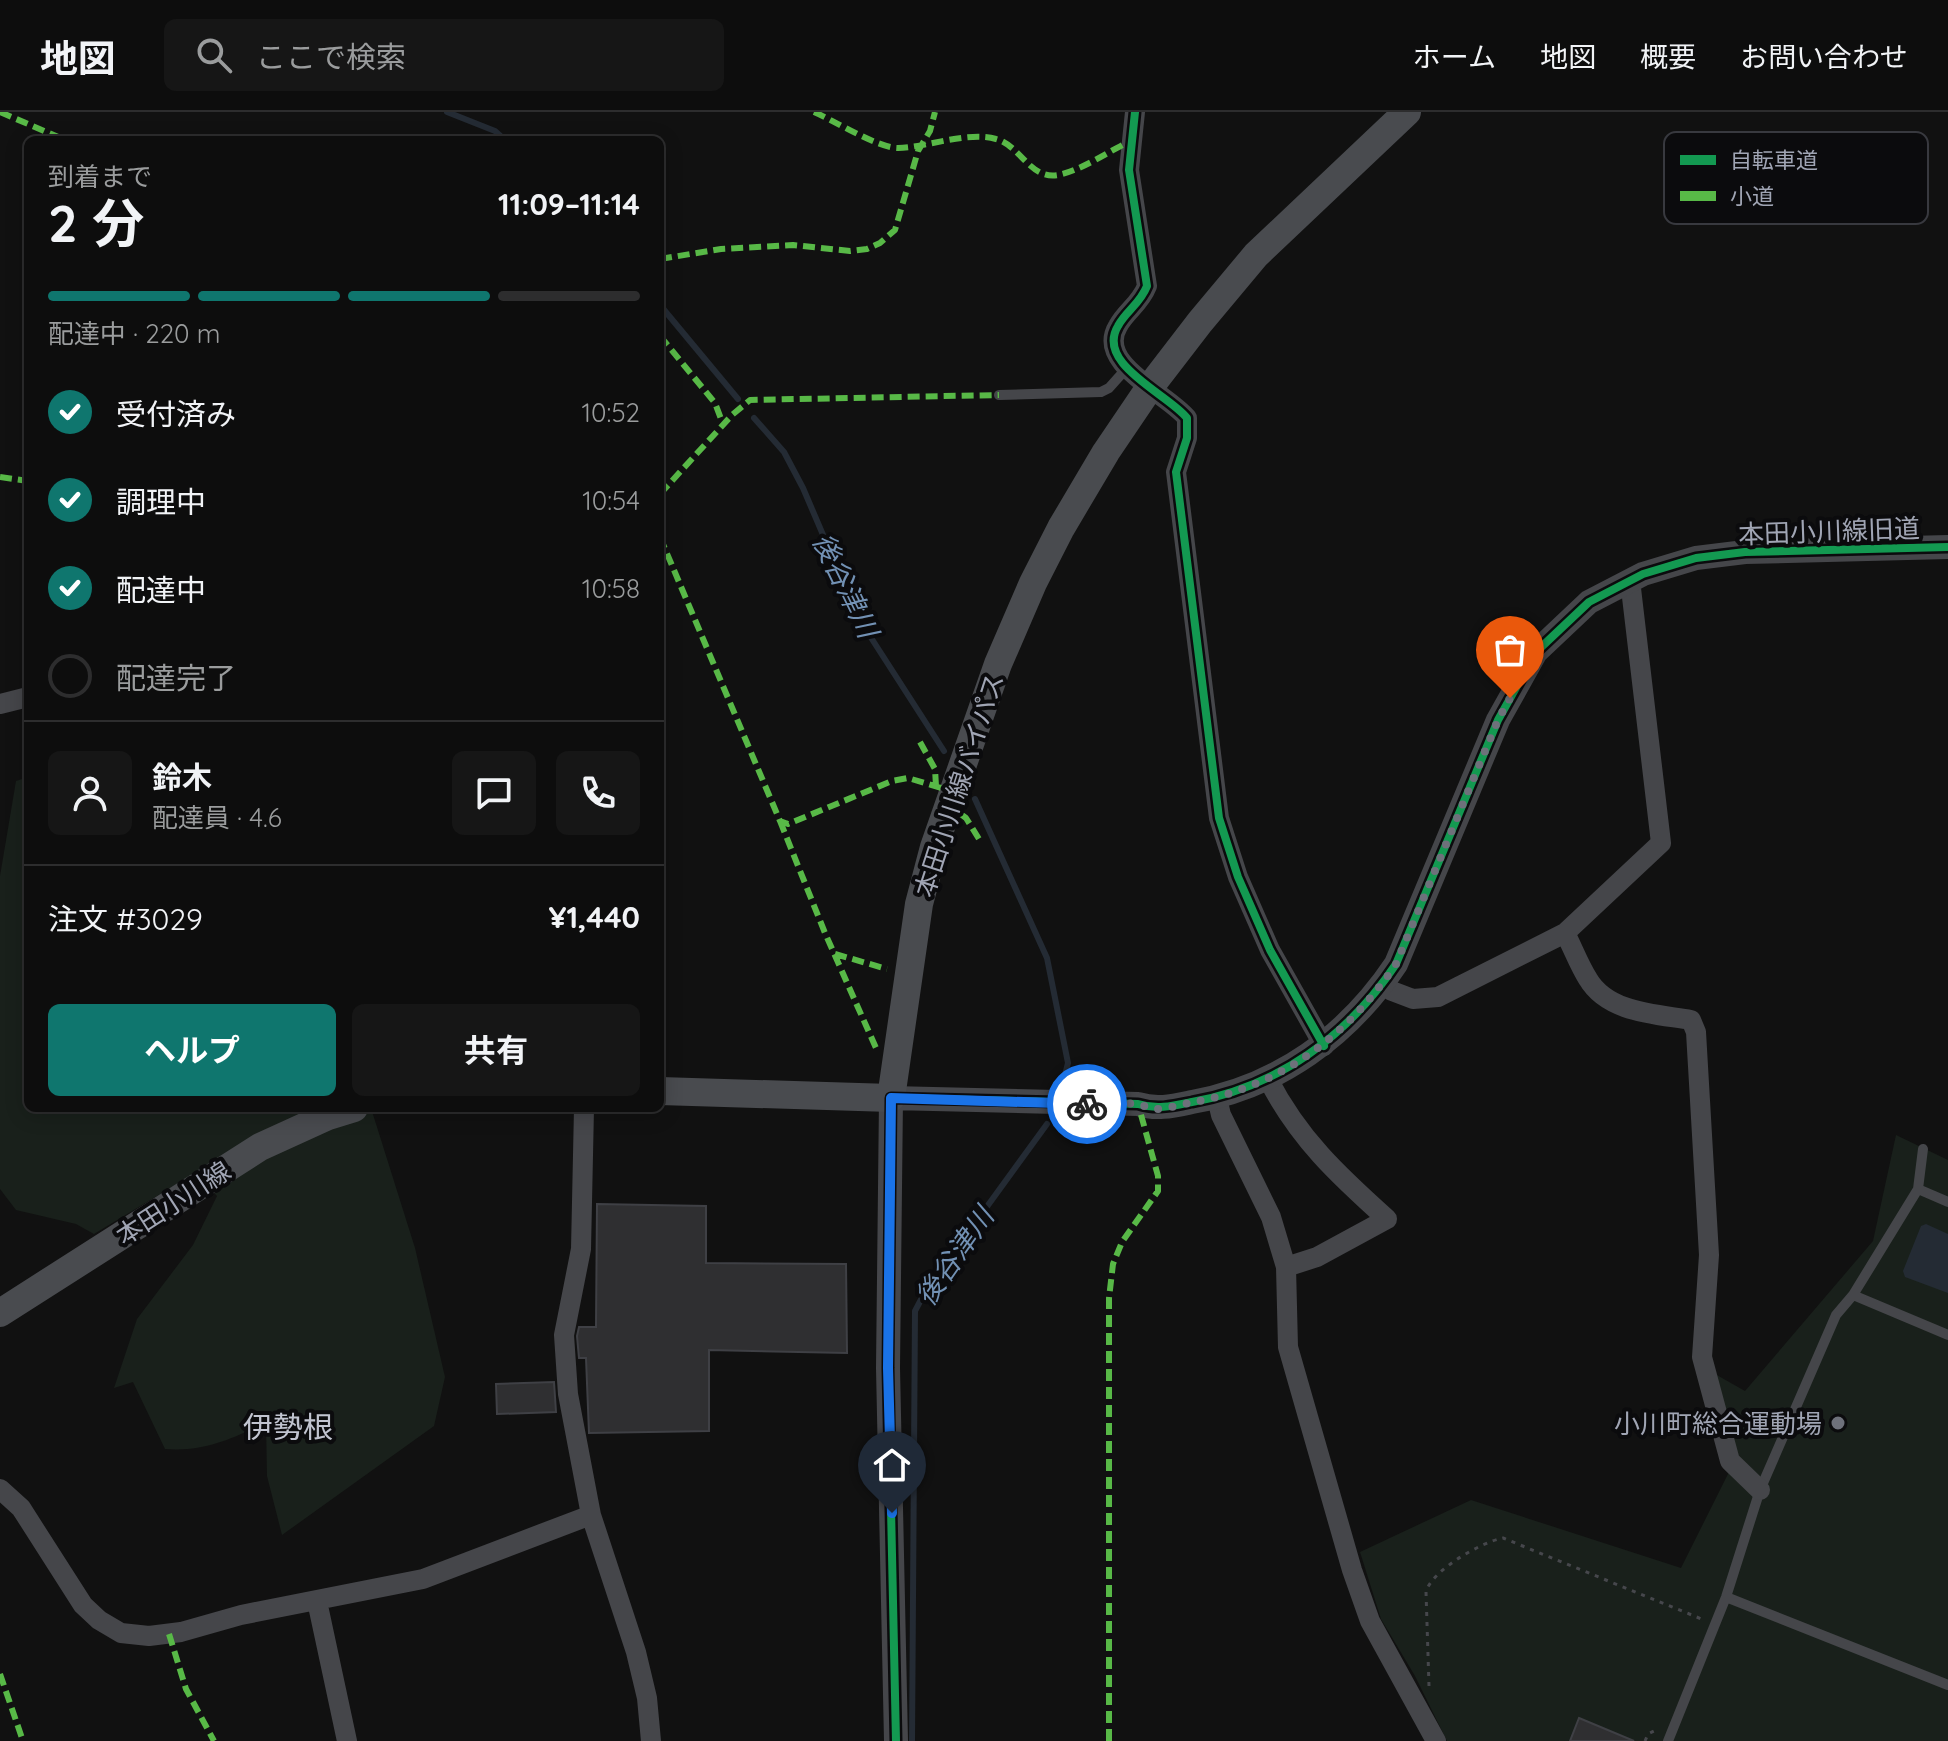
<!DOCTYPE html>
<html lang="ja">
<meta charset="utf-8">
<style>
:root{--surface:#0d0d0d;--page:#161616;--text:#f1f3f6;--muted:#9a9c9d;--line:#2d2d2e;--accent:#0f766e}
body{margin:0;font-family:Quicksand,"Noto Sans JP",sans-serif;background:var(--page);color:var(--text);height:100vh;display:flex;flex-direction:column;font-size:30px;white-space:nowrap}
*{box-sizing:border-box;margin:0}
p{font-size:26px;color:var(--muted)}
.icon{flex:none;width:44px;height:44px;fill:none;stroke:currentColor;stroke-width:2;stroke-linecap:round;stroke-linejoin:round}
.map{position:relative;flex:1;overflow:hidden}
.panel{position:absolute;left:24px;top:24px;width:640px;height:976px;display:flex;flex-direction:column;background:var(--surface);border-radius:12px;box-shadow:0 4px 20px #0003,0 0 0 2px var(--line)}
.panel>*{flex:none}
.pin{position:absolute;display:grid;place-items:center;width:68px;height:68px;color:#fff;margin:-82px -34px;border-radius:50% 50% 50% 0;rotate:-45deg;box-shadow:0 0 8px #0007}
.pin .icon{rotate:45deg}
.courier{position:absolute;display:grid;place-items:center;width:80px;height:80px;margin:-40px;border:6px solid #1a73e8;border-radius:50%;background:#fff;color:#222;box-shadow:0 2px 10px #0007}
.overview em{font-style:normal;font-weight:700}
.overview div{display:flex;flex-direction:column-reverse}
.overview{display:flex;align-items:center;justify-content:space-between;height:136px;padding:0 24px}
h1{font-size:52px;font-weight:700;line-height:60px}
.bar{display:grid;grid-template-columns:repeat(4,1fr);gap:12px 8px;align-content:center;height:96px;padding:0 24px}
.bar i{height:10px;border-radius:6px;background:var(--line)}
.bar .active{background:var(--accent)}
.bar p{grid-column:span 4}
.line{display:flex;align-items:center;gap:20px;padding:0 24px;border-top:2px solid var(--line)}
.line div{flex:1}
.round{display:grid;place-items:center;flex:none;width:84px;height:84px;border-radius:12px;background:var(--page)}
ol{padding:0 24px;list-style:none}
li{display:flex;align-items:center;gap:24px;height:88px}
li p{margin-inline-start:auto}
li .icon{padding:8px;border-radius:50%;background:var(--accent);color:#fff;stroke-width:4}
li:last-child{color:var(--muted)}
li i{width:44px;height:44px;border:4px solid var(--line);border-radius:50%}
.button{display:flex;gap:16px;margin-top:auto;padding:16px 24px}
.button a{flex:1;height:92px;border-radius:12px;background:var(--accent);color:#fff;font-size:32px;font-weight:700;line-height:92px;text-align:center}
.button a+a{background:var(--page);color:var(--text)}
header{display:flex;align-items:center;gap:48px;box-sizing:border-box;height:112px;padding:0 40px;background:var(--surface);border-bottom:2px solid var(--line)}
header strong{font-size:38px}
nav{display:flex;gap:44px;margin-inline-start:auto;font-size:28px}
.search{width:560px;height:72px;background:var(--page);display:flex;align-items:center;gap:20px;box-sizing:border-box;padding:0 28px;border-radius:12px;color:var(--muted);font-size:30px}
.map>svg:first-child{display:block}
</style>
<header>
<strong>地図</strong>
<div class="search"><svg class="icon" aria-label="search" viewBox="0 0 24 24"><circle cx="10" cy="10" r="6"/><path d="M15 15l6 6"/></svg>ここで検索</div>
<nav><a>ホーム</a><a>地図</a><a>概要</a><a>お問い合わせ</a></nav>
</header>
<div class="map">
<svg width="1948" height="1629" viewBox="0 0 1948 1629">
<rect width="100%" height="100%" fill="#111"/>
<path fill="#19201b" d="M28,665V996H371L415,1136L445,1265L434,1314L282,1423L267,1364L266,1311C230,1327 205,1340 165,1337L133,1270L114,1276L137,1207L193,1133L217,1084L195,1061L94,1122L76,1112L16,1098L0,1077V764L16,669Z
M1896,1023L1948,1048V1629H1447L1415,1564L1381,1507L1360,1440L1471,1388L1681,1456L1737,1344L1715,1262L1745,1279L1873,1129Z"/>
<path fill="#242b34" d="M1926,1112L1948,1122V1181L1905,1165L1903,1159L1921,1114Z"/>
<g fill="none" stroke-linecap="round" stroke-linejoin="round">
<path stroke="#242b34" stroke-width="6" d="M447,0L495,19L505,28
M660,193L738,287
M754,306L784,340L803,376L859,507L944,639
M975,687L1047,846L1068,951L1063,971
M912,1629L915,1199L925,1180L1047,1012"/>
</g>
<path fill="#2f2f31" stroke="#3f4045" stroke-width="2" d="M597,1092L706,1094V1151L846,1152L847,1241L709,1238V1319L589,1321L586,1246H579L577,1224L579,1215H596Z
M554,1270L556,1300L497,1302L496,1272Z
M1579,1606L1634,1629H1570Z"/>
<g fill="none" stroke-linecap="round" stroke-linejoin="round">
<path stroke="#46474c" stroke-width="3" stroke-dasharray="4 6" stroke-linecap="butt" d="M1429,1574L1426,1480C1431,1459 1481,1430 1503,1426L1704,1508
M1645,1629L1648,1622L1656,1618"/>
<path stroke="#45464a" stroke-width="10" d="M999,283L1101,280L1109,276L1126,257
M1918,1077L1948,1090
M1853,1183L1918,1077L1923,1037
M1726,1485L1948,1573
M1668,1629L1726,1485L1760,1378L1836,1203L1853,1183L1948,1223"/>
<path stroke="#45464a" stroke-width="20" d="M1135,0L1129,58L1147,174C1140,192 1126,199 1118,214C1095,252 1168,282 1187,306V326L1176,360L1219,706L1238,765L1270,838L1324,934
M0,592L28,585
M1565,821C1573,836 1579,853 1588,867C1608,901 1656,902 1691,908L1696,920L1709,1143L1702,1245L1730,1349L1760,1378
M1383,872L1392,879L1413,887L1438,885L1565,821L1661,731L1630,468
M1268,967C1299,1027 1338,1063 1387,1107L1317,1145L1286,1155
M1217,986L1221,1003L1271,1105L1286,1155L1288,1235L1352,1458L1370,1509L1436,1629
M584,996L581,1137L564,1223L568,1282L591,1403L636,1540L647,1586L651,1629
M0,1377L21,1396L83,1493L99,1508L121,1521L149,1524L181,1520L241,1503L423,1467L591,1403
M317,1489L347,1629"/>
<path stroke="#45464a" stroke-width="24" d="M896,1629L888,1256L891,986L1138,992C1157,998 1173,994 1192,990C1278,975 1348,924 1396,852L1498,608L1536,540L1589,490L1643,462L1696,446L1745,440L1948,435"/>
<path stroke="#494b4f" stroke-width="28" d="M660,979L891,986L919,792L934,735L998,552L1033,471L1061,416L1106,340L1150,275L1200,210L1256,143L1407,0
M0,1201L260,1035L328,1004L354,996"/>
<path stroke="#58b947" stroke-width="6" stroke-dasharray="12 6" stroke-linecap="butt" d="M0,0L65,28
M814,0C835,9 878,36 898,36C928,35 968,19 996,27C1020,33 1030,68 1058,63C1082,58 1108,40 1130,29
M660,147L721,137L793,133L850,139L867,137L880,131L895,118L918,39L930,19L935,0
M660,224L715,291L723,312
M0,365L28,369
M660,382L732,303L750,288L999,283
M660,425L780,709L788,712L892,669L908,666L951,679
M920,630L935,657L936,674
M947,692L966,706L979,727
M780,709L825,821L876,936
M835,842L887,857
M169,1522L186,1577L214,1629
M0,1562L23,1629
M1109,1629V1186L1113,1152L1122,1130L1158,1079V1064L1138,992"/>
<defs>
<path id="cycleway" d="M1135,0L1129,58L1147,174C1140,192 1126,199 1118,214C1095,252 1168,282 1187,306V326L1176,360L1219,706L1238,765L1270,838L1324,934
M896,1629L888,1256L891,986L1138,992C1157,998 1173,994 1192,990C1278,975 1348,924 1396,852L1498,608L1536,540L1589,490L1643,462L1696,446L1745,440L1948,435"/>
</defs>
<use href="#cycleway" stroke="#0b0b0d" stroke-width="13"/>
<use href="#cycleway" stroke="#139951" stroke-width="8"/>
</g>
<g fill="none" stroke-linecap="round" stroke-linejoin="round">
<path stroke="#6e717b" stroke-width="8" stroke-dasharray="0 14.4" d="M1087,992C1103,992 1120,990 1136,992C1142,992 1147,996 1153,997C1164,998 1178,993 1189,991C1278,976 1346,926 1396,852L1498,608L1510,586"/>
<path stroke="#1a73e8" stroke-width="10" d="M892,1401L888,1256L891,986L1087,992"/>
</g>
<circle fill="#6e717b" stroke="#0b0b0d" stroke-width="3" cx="1838" cy="1311" r="8"/>
<g text-anchor="middle" dominant-baseline="central" stroke-width="8" stroke-linejoin="round" paint-order="stroke">
<g font-size="26" fill="#a0a5b4" stroke="#0b0b0d">
<text transform="translate(1829 419) rotate(-2)">本田小川線旧道</text>
<text transform="translate(959 673) rotate(-72)">本田小川線バイパス</text>
<text transform="translate(173 1091) rotate(-33)">本田小川線</text>
</g>
<g font-size="26" fill="#a0a5b4" stroke="#0b0b0d" text-anchor="end">
<text x="1822" y="1311">小川町総合運動場</text>
</g>
<g font-size="28" font-style="italic" fill="#7291b4" stroke="#0b0b0d">
<text transform="translate(846 473) rotate(64)">後谷津川</text>
<text transform="translate(954 1144) rotate(-55)">後谷津川</text>
</g>
<g font-size="30" fill="#c1c4d0" stroke="#0b0b0d">
<text x="288" y="1315">伊勢根</text>
</g>
</g>
<rect x="1664" y="20" width="264" height="92" rx="12" fill="#0b0b0d" stroke="#38393f" stroke-width="2"/>
<rect x="1680" y="43" width="36" height="10" fill="#139951"/>
<rect x="1680" y="79" width="36" height="10" fill="#58b947"/>
<g font-size="22" fill="#a0a5b4">
<text x="1730" y="56">自転車道</text>
<text x="1730" y="92">小道</text>
</g>
</svg>
<div class="pin" style="left:1510px;top:586px;background:#ea580c"><svg class="icon" aria-label="bag" viewBox="0 0 24 24"><path d="M5 8h14l-1 12H6zM9 8a3 3 0 0 1 6 0"/></svg></div>
<div class="pin" style="left:892px;top:1401px;background:#1f2937"><svg class="icon" aria-label="home" viewBox="0 0 24 24"><path d="M3 11l9-7 9 7M6 9v11h12V9"/></svg></div>
<div class="courier" style="left:1087px;top:992px"><svg class="icon" aria-label="bike" viewBox="0 0 24 24"><circle cx="6" cy="16" r="4"/><circle cx="18" cy="16" r="4"/><path d="M6 16l4-8h5l3 8M10 8l3 8H6M13 5h3"/></svg></div>
<section class="panel">
<div class="overview"><div><h1>2 分</h1><p>到着まで</p></div><em>11:09–11:14</em></div>
<div class="bar"><i class="active"></i><i class="active"></i><i class="active"></i><i></i><p>配達中 · 220 m</p></div>
<ol>
<li><svg class="icon" aria-label="check" viewBox="0 0 24 24"><path d="M5 12l5 5 9-10"/></svg>受付済み<p>10:52</p></li>
<li><svg class="icon" aria-label="check" viewBox="0 0 24 24"><path d="M5 12l5 5 9-10"/></svg>調理中<p>10:54</p></li>
<li><svg class="icon" aria-label="check" viewBox="0 0 24 24"><path d="M5 12l5 5 9-10"/></svg>配達中<p>10:58</p></li>
<li><i></i>配達完了</li>
</ol>
<div class="line" style="height:144px"><a class="round"><svg class="icon" aria-label="person" viewBox="0 0 24 24"><circle cx="12" cy="8" r="4"/><path d="M4 21q1-7 8-7t8 7"/></svg></a><div><b>鈴木</b><p>配達員 · 4.6</p></div><a class="round"><svg class="icon" aria-label="chat" viewBox="0 0 24 24"><path d="M4 5h16v11H9l-5 4z"/></svg></a><a class="round"><svg class="icon" aria-label="phone" viewBox="0 0 24 24"><path d="M5 4h4l2 5-3 2q2 4 5 5l2-3 5 2v4C11 20 4 13 5 4z"/></svg></a></div>
<div class="line" style="height:104px"><div>注文 #3029</div><b>¥1,440</b></div>
<div class="button"><a>ヘルプ</a><a>共有</a></div>
</section>
</div>
